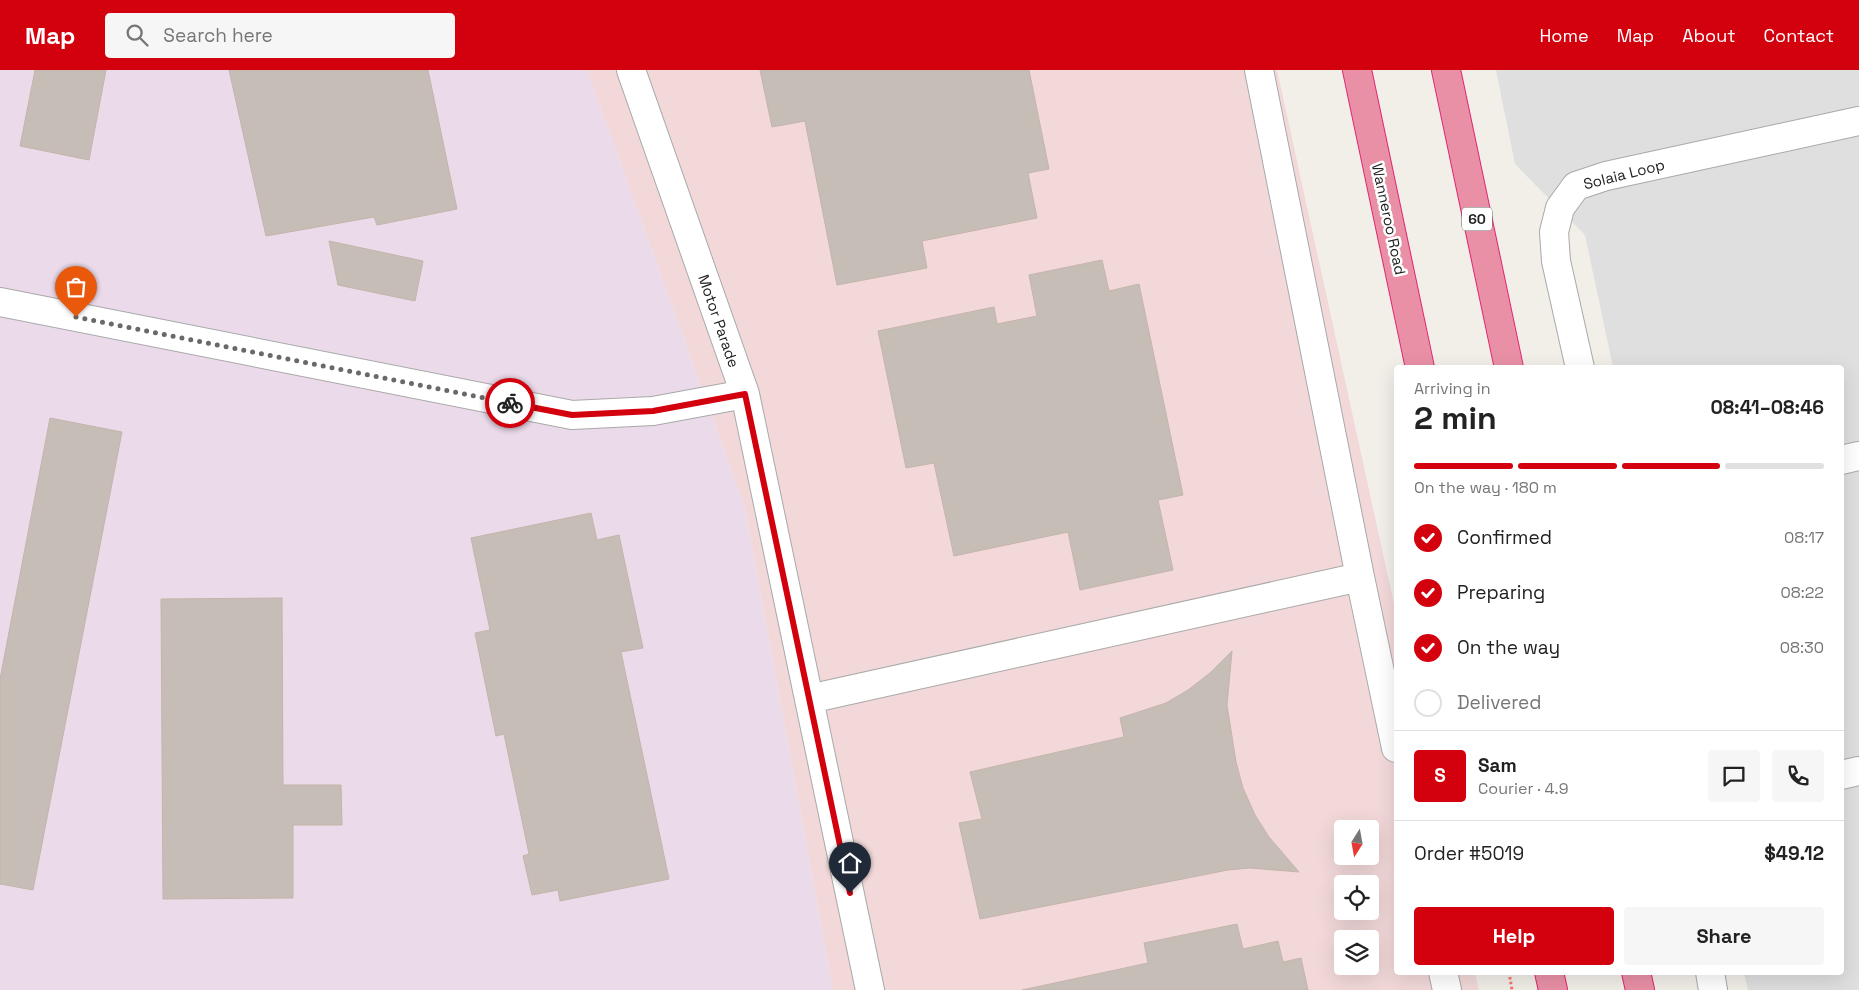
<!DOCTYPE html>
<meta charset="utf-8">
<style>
:root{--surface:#fff;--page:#f6f6f6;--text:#222;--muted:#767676;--line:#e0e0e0;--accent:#d3000e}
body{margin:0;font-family:"Space Grotesk",sans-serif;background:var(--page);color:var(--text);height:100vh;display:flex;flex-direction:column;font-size:19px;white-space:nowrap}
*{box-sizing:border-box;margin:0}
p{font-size:16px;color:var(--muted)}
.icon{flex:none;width:28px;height:28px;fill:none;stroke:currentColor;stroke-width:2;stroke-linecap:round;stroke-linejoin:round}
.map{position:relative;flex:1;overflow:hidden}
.side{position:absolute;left:1394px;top:295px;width:450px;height:610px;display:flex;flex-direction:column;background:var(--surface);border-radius:5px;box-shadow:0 5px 20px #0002}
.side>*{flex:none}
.needle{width:32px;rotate:191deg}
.tools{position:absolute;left:1334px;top:750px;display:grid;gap:10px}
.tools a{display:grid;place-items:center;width:45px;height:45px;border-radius:5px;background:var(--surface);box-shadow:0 5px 20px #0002;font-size:25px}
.pin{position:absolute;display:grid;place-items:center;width:42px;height:42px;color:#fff;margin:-51px -21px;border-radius:50% 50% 50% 0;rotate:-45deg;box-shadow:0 0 5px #0007}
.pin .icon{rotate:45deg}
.courier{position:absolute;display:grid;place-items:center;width:50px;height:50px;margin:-25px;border:4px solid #d3000e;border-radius:50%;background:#fff;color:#222;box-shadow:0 1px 6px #0007}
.head em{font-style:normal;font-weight:800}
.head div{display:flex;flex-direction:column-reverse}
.head{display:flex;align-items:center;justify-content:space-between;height:85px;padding:0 20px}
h1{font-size:32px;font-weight:800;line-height:38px}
.bar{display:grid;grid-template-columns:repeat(4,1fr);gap:8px 5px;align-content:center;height:60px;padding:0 20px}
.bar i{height:6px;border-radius:4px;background:var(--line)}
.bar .active{background:var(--accent)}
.bar p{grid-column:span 4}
.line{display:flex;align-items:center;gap:12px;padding:0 20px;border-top:1px solid var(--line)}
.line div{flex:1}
.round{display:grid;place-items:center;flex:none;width:52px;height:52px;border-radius:5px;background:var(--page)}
ol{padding:0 20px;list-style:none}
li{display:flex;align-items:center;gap:15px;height:55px}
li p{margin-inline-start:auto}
li .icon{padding:5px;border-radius:50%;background:var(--accent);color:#fff;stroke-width:4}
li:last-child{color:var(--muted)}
li i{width:28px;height:28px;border:2px solid var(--line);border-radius:50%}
.cta{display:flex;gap:10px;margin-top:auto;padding:10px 20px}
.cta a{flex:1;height:58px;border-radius:5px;background:var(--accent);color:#fff;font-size:20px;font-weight:800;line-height:58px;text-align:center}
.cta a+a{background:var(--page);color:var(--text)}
header{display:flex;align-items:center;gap:30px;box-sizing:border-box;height:70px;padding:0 25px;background:var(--accent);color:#fff}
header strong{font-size:24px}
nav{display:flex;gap:28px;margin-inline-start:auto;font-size:18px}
.search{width:350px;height:45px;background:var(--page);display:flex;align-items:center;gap:12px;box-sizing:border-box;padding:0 18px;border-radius:5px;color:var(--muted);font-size:19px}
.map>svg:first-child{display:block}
</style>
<header>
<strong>Map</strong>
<div class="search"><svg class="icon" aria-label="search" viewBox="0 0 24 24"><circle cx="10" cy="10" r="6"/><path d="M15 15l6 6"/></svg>Search here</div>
<nav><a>Home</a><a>Map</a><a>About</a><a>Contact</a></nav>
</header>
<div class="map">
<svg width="1859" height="920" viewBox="0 0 1859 920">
<rect width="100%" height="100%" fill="#f2eee8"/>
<path fill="#e0dfdf" d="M1496,0H1859V920H1748L1744,903L1841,902V298L1613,297L1585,165L1515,94Z"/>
<path fill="#f2d8d9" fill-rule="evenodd" d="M587,0H1277L1396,543V902L1475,903L1479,920H833L745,438ZM1342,759H1370V786H1342ZM1342,814H1370V841H1342ZM1342,869H1370V896H1342Z"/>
<path fill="#ebdae9" d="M0,0H587L745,438L833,920H0Z"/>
<path fill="#c7bdb7" stroke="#c4b4aa" d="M35,0H106L89,90L20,76Z
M229,0H428L457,139L377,155L374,147L266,166Z
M760,0H1029L1049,99L1028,103L1037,148L922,171L927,198L837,215L805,51L772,57Z
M329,171L423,191L415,231L338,215Z
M1102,190L1109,221L1139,214L1183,425L1158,430L1173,500L1080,520L1068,462L954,486L934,393L906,398L878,261L994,237L997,254L1037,246L1029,205Z
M50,348L122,362L33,820L0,814V609Z
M591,443L597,470L619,465L643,578L621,582L669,809L560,831L558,820L532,825L523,786L529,784L504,664L496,666L475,563L490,560L471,468Z
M282,528L283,715H341L342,755H293V828L163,829L161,529Z
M1232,581L1227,635L1236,692L1243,718L1255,745L1269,767L1299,802L1250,798L1228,800L980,849L959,753L982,749L970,702L1124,667L1120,648L1166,633L1188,620L1210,603Z
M1237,854L1243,879L1278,871L1283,892L1301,888L1308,920H1022L1148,893L1144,873Z"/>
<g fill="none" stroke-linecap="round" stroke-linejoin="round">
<defs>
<path id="minor" d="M631,0L745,324L870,920
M1259,0L1360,507
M0,232L572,345L653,341L745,324
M1580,298L1556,191L1554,162L1560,138L1576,116L1606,106L1859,51
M1841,390L1859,386
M809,629L1360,507L1396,678
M1841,705L1859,701
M1443,902L1447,920
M1710,902L1713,920"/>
<path id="highway" d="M1357,0L1420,298
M1446,0L1509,298
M1549,902L1553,920
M1636,902L1640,920"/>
</defs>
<use href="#minor" stroke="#a9a9a9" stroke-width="30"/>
<use href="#highway" stroke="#df2672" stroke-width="30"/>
<path stroke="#fc746f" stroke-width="3" stroke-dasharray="2.5 2.5" stroke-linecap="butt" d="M1509,902L1512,920"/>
<use href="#minor" stroke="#fff" stroke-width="28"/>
<use href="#highway" stroke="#e990a6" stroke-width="28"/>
</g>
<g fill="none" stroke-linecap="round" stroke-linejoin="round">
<path stroke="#6b6967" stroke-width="5" stroke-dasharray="0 9" d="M76,247L510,333"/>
<path stroke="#d3000e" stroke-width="6" d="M510,333L572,345L653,341L745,324L850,823"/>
</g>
<g text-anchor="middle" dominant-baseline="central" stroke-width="5" stroke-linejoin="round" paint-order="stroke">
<rect fill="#fff" stroke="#646464" stroke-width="1" x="1462" y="137.5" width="30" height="23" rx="4"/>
<g font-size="14" font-weight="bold" fill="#222">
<text x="1477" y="149">60</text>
</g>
<g font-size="15" fill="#222" stroke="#fff">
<text transform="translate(1624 104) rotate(-14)">Solaia Loop</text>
<text transform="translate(1389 149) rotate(78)">Wanneroo Road</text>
<text transform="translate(719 251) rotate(71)">Motor Parade</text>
</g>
</g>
</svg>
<div class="tools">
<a><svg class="needle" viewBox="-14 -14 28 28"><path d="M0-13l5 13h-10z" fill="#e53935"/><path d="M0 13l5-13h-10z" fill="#767676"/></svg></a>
<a><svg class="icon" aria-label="locate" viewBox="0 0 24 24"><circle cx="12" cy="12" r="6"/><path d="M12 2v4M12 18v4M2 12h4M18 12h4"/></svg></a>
<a><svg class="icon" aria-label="layers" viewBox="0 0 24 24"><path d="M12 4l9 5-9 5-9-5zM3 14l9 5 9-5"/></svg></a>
</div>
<div class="pin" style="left:76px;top:247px;background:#ea580c"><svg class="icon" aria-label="bag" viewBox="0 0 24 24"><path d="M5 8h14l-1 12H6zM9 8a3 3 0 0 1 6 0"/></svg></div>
<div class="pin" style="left:850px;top:823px;background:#1f2937"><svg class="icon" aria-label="home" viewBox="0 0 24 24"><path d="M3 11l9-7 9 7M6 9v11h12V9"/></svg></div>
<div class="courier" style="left:510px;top:333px"><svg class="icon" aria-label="bike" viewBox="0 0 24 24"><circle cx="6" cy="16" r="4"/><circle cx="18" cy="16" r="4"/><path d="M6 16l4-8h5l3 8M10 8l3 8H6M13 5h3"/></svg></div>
<section class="side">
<div class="head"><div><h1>2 min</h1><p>Arriving in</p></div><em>08:41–08:46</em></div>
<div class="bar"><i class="active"></i><i class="active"></i><i class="active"></i><i></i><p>On the way · 180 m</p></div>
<ol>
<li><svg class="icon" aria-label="check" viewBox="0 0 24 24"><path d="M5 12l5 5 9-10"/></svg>Confirmed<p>08:17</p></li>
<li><svg class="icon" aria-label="check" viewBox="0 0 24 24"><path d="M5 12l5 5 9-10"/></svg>Preparing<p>08:22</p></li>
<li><svg class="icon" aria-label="check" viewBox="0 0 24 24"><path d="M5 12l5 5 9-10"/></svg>On the way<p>08:30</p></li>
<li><i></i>Delivered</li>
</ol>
<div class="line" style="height:90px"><b class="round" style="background:var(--accent);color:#fff">S</b><div><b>Sam</b><p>Courier · 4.9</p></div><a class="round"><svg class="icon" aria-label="chat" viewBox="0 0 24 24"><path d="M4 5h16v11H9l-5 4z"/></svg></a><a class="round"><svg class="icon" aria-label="phone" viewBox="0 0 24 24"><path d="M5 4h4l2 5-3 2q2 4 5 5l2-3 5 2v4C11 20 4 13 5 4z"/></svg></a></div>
<div class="line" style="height:65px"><div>Order #5019</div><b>$49.12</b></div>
<div class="cta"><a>Help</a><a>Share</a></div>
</section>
</div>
